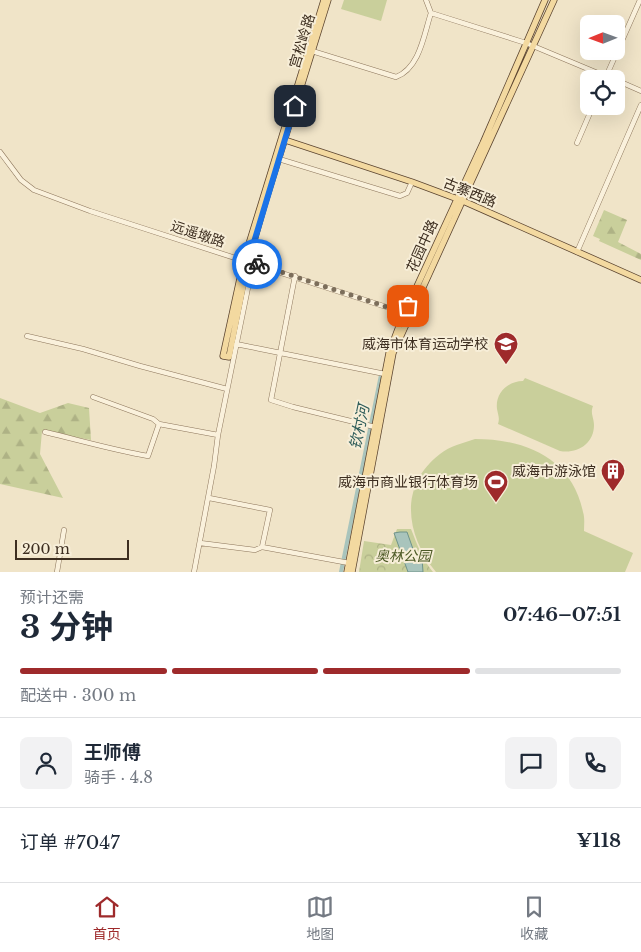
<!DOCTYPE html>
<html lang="zh">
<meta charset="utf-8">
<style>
:root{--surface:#fff;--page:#f2f2f3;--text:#1f2937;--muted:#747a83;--line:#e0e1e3;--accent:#9e2a2b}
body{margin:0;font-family:"Libre Baskerville","Noto Sans SC",serif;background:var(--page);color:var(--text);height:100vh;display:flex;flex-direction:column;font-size:19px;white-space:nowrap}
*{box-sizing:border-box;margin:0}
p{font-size:16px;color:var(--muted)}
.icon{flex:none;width:28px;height:28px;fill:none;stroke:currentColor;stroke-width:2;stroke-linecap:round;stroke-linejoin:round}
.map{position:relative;height:572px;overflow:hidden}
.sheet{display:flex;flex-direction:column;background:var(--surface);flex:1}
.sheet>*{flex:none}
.needle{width:32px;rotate:269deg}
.controls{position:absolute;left:580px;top:15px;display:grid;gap:10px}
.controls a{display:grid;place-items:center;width:45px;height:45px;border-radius:8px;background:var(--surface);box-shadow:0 5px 20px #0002;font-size:25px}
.scale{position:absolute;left:15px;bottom:12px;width:114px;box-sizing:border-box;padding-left:5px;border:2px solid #3d2e20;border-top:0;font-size:14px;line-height:18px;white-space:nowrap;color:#3d2e20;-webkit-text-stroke:4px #f7eed8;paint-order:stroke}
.pin{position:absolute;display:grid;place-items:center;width:42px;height:42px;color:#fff;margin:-21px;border-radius:10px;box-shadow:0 2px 8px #0006}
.courier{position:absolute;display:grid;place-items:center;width:50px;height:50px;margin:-25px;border:4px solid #1a73e8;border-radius:50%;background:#fff;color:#222;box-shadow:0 1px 6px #0007}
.summary em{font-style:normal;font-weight:700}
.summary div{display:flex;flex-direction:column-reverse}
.summary{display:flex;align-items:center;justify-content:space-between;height:85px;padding:0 20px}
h1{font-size:32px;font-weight:700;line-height:38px}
.bar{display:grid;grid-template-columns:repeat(4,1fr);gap:8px 5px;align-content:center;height:60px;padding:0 20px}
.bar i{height:6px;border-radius:4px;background:var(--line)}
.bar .selected{background:var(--accent)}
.bar p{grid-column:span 4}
.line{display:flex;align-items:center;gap:12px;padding:0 20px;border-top:1px solid var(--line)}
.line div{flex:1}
.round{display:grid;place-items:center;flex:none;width:52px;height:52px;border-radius:8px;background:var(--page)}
.tab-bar{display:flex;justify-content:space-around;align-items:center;height:70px;border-top:1px solid var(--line);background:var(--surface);font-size:14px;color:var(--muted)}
.tab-bar a{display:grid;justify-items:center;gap:2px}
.tab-bar .selected{color:var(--accent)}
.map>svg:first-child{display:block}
</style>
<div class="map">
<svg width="641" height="572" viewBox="0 0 641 572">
<defs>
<pattern id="forest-firs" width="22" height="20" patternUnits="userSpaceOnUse" patternTransform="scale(1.25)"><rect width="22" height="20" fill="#c9cf9b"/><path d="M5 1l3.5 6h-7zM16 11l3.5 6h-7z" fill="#aeb285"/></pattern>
<pattern id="park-crowns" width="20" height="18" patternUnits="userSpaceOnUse" patternTransform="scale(1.25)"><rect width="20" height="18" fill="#c9cf9b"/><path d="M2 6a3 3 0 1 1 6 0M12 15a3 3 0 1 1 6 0" fill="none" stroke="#aeb285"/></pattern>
</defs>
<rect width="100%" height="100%" fill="#f0e4c8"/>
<path fill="url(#forest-firs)" d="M604,210L627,220L618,242L641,254V260L599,241L600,239L593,236Z
M0,398L40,413L68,403L89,408L91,440L42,431L40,454L63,498L0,484Z"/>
<path fill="url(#park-crowns)" d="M397,529H411C417,544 422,559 433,572H359L364,541L391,545Z"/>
<path fill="#c9cf9b" d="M344,0H387L381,21L341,9Z
M525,378L593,406C590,414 594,417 594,425C594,444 577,454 560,451L498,424C500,418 498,415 497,409C495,393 508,381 523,381Z
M475,439C525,439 572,458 583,512C585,518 584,525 584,531L633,553L625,572H436C406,536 398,486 440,454C450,446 463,443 475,439Z"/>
<path fill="#a9c4bc" stroke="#6f938a" d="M400,532H407L413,549L422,558L423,572H408L394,533Z"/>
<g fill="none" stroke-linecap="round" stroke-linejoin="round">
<path stroke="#a9c4bc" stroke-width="4" d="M341,572L381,375"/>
<defs>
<path id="minor" d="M426,0L431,13L526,43L612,79
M312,51L396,77C420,68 424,34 431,13
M605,79L640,0
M616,80L641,91
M577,143L593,106
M0,152L21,180L34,190L90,211L405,313
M279,159L400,196L407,193L412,182
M577,252L641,105
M295,276L271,400L293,407L375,427
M27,336L83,349L140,366L227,389
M236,344L385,374
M93,397L153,419L159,424L218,435
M45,432C79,440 113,450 148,456L159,424
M209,498L270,510L262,547
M200,543L255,550L262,547L349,563
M57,572L64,530
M194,572L214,466L218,435L253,263"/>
<path id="major" d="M324,0L244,260L223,356L229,357L248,262L264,206L328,0
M285,140L412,182L463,201L641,280
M347,572L389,353L401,321L483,143L545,0
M352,572L393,353L554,0"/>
</defs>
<use href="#minor" stroke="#8d765c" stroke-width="5.5"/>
<use href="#major" stroke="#5b4430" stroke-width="7"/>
<use href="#minor" stroke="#faf1dc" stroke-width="4.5"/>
<use href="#major" stroke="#f3d9a0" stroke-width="5.5"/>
</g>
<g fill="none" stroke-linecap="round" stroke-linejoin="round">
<path stroke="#7c6e5b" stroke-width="5" stroke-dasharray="0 9" d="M257,264L405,313L408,306"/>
<path stroke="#1a73e8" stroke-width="6" d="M257,264L248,262L295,106"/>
</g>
<defs>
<symbol id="university-pin" viewBox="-11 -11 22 30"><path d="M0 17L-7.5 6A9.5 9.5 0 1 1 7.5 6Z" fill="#9e2a2b" stroke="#f7eed8"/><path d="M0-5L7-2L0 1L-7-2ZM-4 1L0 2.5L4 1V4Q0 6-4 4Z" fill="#fff"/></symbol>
<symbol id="building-pin" viewBox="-11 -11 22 30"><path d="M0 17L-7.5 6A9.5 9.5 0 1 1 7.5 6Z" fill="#9e2a2b" stroke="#f7eed8"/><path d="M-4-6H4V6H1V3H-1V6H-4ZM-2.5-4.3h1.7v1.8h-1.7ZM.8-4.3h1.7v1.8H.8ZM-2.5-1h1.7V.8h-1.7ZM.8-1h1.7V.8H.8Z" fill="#fff"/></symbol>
<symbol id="stadium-pin" viewBox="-11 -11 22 30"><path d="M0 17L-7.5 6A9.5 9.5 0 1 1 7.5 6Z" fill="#9e2a2b" stroke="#f7eed8"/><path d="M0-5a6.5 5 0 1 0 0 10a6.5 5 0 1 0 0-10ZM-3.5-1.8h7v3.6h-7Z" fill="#fff"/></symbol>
</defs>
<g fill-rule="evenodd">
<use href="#university-pin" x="492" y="330" width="28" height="38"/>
<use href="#building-pin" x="599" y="457" width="28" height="38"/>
<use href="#stadium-pin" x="482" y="468" width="28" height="38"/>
</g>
<g text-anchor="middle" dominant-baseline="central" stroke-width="4" stroke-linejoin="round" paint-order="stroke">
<g font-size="14" fill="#3d2e20" stroke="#f7eed8">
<text transform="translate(302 41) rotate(-73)">宫松岭路</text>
<text transform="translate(470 192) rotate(22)">古寨西路</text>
<text transform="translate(198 234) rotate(18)">远遥墩路</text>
<text transform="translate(422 246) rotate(-66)">花园中路</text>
</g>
<g font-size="14" fill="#3d2e20" stroke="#f7eed8" text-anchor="end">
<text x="488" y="344">威海市体育运动学校</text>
<text x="596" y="471">威海市游泳馆</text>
<text x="478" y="482">威海市商业银行体育场</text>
</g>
<g font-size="14" font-style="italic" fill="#4d5a26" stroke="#f7eed8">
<text x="403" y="556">奥林公园</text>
</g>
<g font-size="15" font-style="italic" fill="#2f5d5a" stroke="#f7eed8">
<text transform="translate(359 427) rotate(-78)">钦村河</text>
</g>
</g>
</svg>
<div class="controls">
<a><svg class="needle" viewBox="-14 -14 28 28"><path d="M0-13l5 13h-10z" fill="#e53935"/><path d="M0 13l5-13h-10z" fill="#747a83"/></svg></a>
<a><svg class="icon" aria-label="locate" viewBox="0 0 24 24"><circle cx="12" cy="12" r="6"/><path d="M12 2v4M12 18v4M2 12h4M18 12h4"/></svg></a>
</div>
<div class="scale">200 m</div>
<div class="pin" style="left:408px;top:306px;background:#ea580c"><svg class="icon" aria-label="bag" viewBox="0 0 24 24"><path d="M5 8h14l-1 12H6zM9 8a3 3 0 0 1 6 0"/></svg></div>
<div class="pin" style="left:295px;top:106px;background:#1f2937"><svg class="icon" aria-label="home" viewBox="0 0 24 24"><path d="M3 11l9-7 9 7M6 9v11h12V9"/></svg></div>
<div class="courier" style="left:257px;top:264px"><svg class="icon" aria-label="bike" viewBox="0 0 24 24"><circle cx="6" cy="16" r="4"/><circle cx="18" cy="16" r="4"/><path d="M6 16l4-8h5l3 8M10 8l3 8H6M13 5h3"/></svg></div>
</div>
<section class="sheet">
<div class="summary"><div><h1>3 分钟</h1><p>预计还需</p></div><em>07:46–07:51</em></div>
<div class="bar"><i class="selected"></i><i class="selected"></i><i class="selected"></i><i></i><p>配送中 · 300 m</p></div>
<div class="line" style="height:90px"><a class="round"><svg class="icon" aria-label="person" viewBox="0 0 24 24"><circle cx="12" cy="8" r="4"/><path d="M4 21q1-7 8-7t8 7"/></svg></a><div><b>王师傅</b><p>骑手 · 4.8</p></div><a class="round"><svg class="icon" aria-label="chat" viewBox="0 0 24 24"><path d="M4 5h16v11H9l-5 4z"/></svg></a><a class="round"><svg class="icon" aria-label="phone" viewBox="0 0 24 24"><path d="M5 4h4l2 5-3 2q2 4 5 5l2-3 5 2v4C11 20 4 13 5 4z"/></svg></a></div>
<div class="line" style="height:65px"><div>订单 #7047</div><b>¥118</b></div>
</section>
<nav class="tab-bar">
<a class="selected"><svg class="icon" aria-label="home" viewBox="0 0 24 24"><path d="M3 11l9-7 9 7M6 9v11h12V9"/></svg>首页</a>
<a><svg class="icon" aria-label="map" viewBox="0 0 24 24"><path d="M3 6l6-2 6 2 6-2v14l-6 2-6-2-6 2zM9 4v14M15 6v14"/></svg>地图</a>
<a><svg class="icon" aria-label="saved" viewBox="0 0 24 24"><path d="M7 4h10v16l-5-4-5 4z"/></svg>收藏</a>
</nav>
